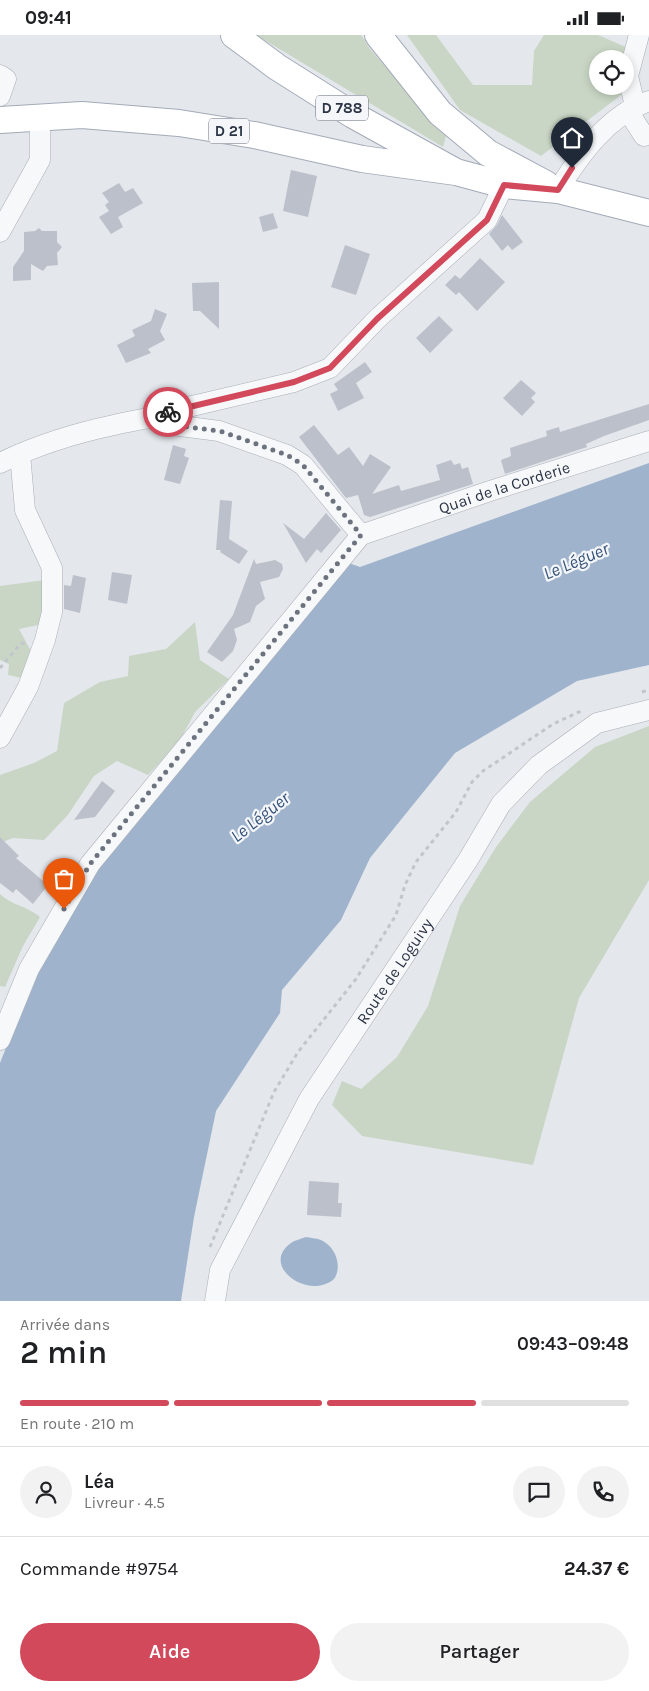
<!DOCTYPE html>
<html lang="fr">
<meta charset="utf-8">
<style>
:root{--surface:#fff;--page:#f2f2f2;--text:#202124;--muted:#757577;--line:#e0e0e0;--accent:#d1495b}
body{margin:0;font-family:Karla,sans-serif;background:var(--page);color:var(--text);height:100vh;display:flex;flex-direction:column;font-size:19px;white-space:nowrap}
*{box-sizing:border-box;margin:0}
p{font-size:16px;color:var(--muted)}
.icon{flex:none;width:28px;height:28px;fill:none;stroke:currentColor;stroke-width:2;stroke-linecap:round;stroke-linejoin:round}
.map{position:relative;height:1266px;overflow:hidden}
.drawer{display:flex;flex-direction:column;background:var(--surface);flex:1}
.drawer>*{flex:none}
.controls{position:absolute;left:589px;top:15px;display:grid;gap:10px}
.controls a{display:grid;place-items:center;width:45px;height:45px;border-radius:50%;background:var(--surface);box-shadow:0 2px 8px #0003;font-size:25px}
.pin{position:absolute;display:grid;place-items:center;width:42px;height:42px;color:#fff;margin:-51px -21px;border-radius:50% 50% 50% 0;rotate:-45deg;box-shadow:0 0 5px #0007}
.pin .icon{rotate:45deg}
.courier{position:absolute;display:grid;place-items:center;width:50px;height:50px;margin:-25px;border:4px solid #d1495b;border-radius:50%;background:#fff;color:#222;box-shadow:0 1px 6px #0007}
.head em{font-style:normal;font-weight:600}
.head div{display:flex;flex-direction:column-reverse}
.head{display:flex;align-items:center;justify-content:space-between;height:85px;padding:0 20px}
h1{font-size:32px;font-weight:600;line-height:38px}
.bar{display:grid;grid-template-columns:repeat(4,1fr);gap:8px 5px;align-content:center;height:60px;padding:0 20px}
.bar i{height:6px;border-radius:4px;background:var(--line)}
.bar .current{background:var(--accent)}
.bar p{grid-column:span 4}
.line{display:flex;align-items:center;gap:12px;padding:0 20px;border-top:1px solid var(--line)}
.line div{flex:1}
.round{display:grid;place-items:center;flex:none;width:52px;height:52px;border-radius:26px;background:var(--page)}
.cta{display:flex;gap:10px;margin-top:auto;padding:10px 20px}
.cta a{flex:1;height:58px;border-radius:30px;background:var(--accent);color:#fff;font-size:20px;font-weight:600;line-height:58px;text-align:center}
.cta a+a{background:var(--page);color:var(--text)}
.status{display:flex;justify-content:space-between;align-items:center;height:35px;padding:0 25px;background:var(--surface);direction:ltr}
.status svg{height:14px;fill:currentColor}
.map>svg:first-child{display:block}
</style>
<div class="status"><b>09:41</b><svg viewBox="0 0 49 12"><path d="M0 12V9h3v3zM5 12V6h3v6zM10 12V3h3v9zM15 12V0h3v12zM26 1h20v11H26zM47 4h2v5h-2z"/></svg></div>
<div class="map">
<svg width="649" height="1266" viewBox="0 0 649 1266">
<rect width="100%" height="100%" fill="#e4e7ec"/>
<path fill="#c9d6c5" d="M256,0H361L370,14L446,101L443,112Z
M407,0H436L473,50H532L534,16L544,0H598L628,13L625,24H598V51H622L621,60L541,121L460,75Z
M45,545L43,589L19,594L32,618L22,643L8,640L9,629L0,625V551Z
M195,587L200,625L229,644L195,677L179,707L148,740L117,726L94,741L67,781L44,805L13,803L0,808V740L34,728L57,716L64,668L100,647L128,641L129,621L166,614Z
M649,691V845L579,963L533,1130L362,1101L332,1070L342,1046L361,1054L397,1022L428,971L460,871L496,812L530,767L595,712Z
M0,859C13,871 25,870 40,882L23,911L5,952L0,951Z"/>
<path fill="#9fb4cc" d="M649,428V630L577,646L455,718L370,823L341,885L282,955L280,978L216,1076L194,1182L181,1266H0V1028L33,944L74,865L126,797L346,527L360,532Z
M306,1202C310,1203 316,1203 321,1205C335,1211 343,1231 334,1244C309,1266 259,1231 291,1208C295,1205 301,1204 306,1202Z"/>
<path fill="#bbc0ca" d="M291,135L317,141L308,182L283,176Z
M119,148L125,157L133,153L143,168L118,182L123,192L111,199L99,182L109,176L105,170L109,167L102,158Z
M273,178L278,193L263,197L259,182Z
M502,180L523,207L512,215L508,210L502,216L489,199L497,190Z
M39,193L42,196H57V207L62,212L57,218L58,230L47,231L43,236L31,229V245L13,246V232L24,216V197L35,196Z
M345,210L370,219L356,260L331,252Z
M480,223L505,247L477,276L459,257L456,260L445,250L455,240L460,244Z
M219,247V294L200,276H193L192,248Z
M155,274L167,279L160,296L165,305L148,314L151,318L126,328L117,310L135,301L132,295L151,286Z
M439,281L453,295L430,318L416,303Z
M365,327L372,337L356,348L364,363L338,376L330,359L338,355L334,349Z
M521,345L536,358L531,363L535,367L522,381L503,363Z
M649,369V385L604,401L586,409L587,412L505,439L501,425L511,421L510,413L547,401L546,396L559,392L560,397Z
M314,390L338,420L349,412L363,431L370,419L391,432L372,459L399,450L401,456L440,445L436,430L451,425L454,430L460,428L462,434L468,432L473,449L370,482L364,480L358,460L346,463L299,402Z
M173,410L186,414L184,421L189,423L180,449L164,445Z
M220,465L232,466L229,504L248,516L239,529L220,517L221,515H216Z
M326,478L341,495L321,518L317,514L306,528L283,488L304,504Z
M254,524L256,529L275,525L282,529L283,534L279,542L260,547L265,564L256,571L250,587L234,594L237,605L233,616L222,627L207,617L233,580Z
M112,537L132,540L127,569L108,565Z
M73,540L86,543L80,578L64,574V550L71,551Z
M102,746L115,756L95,782L74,785Z
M0,802L19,821L16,823L48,850L33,869L16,854L13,858L0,848Z
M309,1146L339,1148L338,1168H342L341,1182L307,1180Z"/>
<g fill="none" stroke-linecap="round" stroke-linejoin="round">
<defs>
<g id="minor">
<path d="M0,40L6,44L0,61"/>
<path d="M635,71L628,41L639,0"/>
<path d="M628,76L644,101"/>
<path d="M558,155C580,120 608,80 649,66"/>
<path d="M0,197L40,125V83"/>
<path d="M159,381L173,390L219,396L287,420L303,430L361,500"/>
<path d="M0,428C35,411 76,398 114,390C133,385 153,384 171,376L294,347L330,333L377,284L487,185L504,150"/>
<path id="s1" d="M361,500L490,456L649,406"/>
<path d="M0,703L28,652L45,605L52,577V533L25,475L20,419"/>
<path d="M0,1005L29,934L90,829L361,500"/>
<path id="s2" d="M215,1266L220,1235L309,1064L468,825L501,769L539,730L597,688L649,675"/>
</g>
<path id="major" d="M234,0L277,32L353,80L456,137L504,150L558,155L649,178
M378,0L440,78L488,118L546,149
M0,85L82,80L179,88L254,100L362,124L456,137"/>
</defs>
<use href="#minor" stroke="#a9aeb7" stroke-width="21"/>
<use href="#major" stroke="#a3abb8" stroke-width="28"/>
<path stroke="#c2c5cb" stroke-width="3" stroke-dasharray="4 4" stroke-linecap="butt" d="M0,633L20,609L25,608
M642,657L649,655
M210,1212L274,1057L298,1017L356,944L396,880L405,850L416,827L456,777L472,747L483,736L553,689L581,676"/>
<use href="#minor" stroke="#f7f8fa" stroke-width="20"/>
<use href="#major" stroke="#fff" stroke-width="26"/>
</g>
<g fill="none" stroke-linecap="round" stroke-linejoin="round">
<path stroke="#6c737f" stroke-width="5" stroke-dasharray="0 9" d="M64,874L90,829L361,500L303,430L287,420L220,396L172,390L160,381L168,377"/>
<path stroke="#d1495b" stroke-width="6" d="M168,377L294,347L330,333L377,284L487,185L504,150L558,155L572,133"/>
</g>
<g text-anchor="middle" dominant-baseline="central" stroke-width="4.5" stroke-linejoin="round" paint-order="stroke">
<g fill="#f4f6f9" stroke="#676e7b" stroke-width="1">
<rect x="316" y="60.5" width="52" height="25" rx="4"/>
<rect x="209" y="83.5" width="40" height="25" rx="4"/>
</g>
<g font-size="15" font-weight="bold" fill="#2b3445">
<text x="342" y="73">D 788</text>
<text x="229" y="96">D 21</text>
</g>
<g font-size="16" fill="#2b3445" stroke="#f4f6f9">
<text stroke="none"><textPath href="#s1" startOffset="151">Quai de la Corderie</textPath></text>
<text stroke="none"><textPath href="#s2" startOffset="378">Route de Loguivy</textPath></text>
</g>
<g font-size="18" font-style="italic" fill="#34527a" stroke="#f4f6f9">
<text transform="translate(576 526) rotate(-23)">Le Léguer</text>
<text transform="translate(260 782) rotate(-38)">Le Léguer</text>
</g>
</g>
</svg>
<div class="controls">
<a><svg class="icon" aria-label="locate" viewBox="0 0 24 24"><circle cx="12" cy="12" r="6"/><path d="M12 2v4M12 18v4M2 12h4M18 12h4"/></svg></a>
</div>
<div class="pin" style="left:64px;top:874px;background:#ea580c"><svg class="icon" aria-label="bag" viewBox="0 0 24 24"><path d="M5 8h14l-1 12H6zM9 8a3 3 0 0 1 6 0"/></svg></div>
<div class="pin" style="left:572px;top:133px;background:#1f2937"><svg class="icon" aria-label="home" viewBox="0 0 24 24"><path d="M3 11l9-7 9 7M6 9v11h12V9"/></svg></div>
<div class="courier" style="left:168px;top:377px"><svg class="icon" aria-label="bike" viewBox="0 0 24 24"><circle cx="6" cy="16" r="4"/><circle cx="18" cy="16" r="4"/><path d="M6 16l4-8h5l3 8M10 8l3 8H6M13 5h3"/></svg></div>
</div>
<section class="drawer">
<div class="head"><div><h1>2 min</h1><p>Arrivée dans</p></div><em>09:43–09:48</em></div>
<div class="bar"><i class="current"></i><i class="current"></i><i class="current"></i><i></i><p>En route · 210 m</p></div>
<div class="line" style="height:90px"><a class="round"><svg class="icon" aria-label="person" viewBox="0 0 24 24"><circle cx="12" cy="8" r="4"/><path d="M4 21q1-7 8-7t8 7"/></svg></a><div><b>Léa</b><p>Livreur · 4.5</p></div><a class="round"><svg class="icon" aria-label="chat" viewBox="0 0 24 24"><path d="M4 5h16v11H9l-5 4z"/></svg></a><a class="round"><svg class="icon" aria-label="phone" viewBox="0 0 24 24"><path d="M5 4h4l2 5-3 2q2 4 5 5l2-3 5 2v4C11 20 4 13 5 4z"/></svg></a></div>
<div class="line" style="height:65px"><div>Commande #9754</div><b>24.37 €</b></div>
<div class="cta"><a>Aide</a><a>Partager</a></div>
</section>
